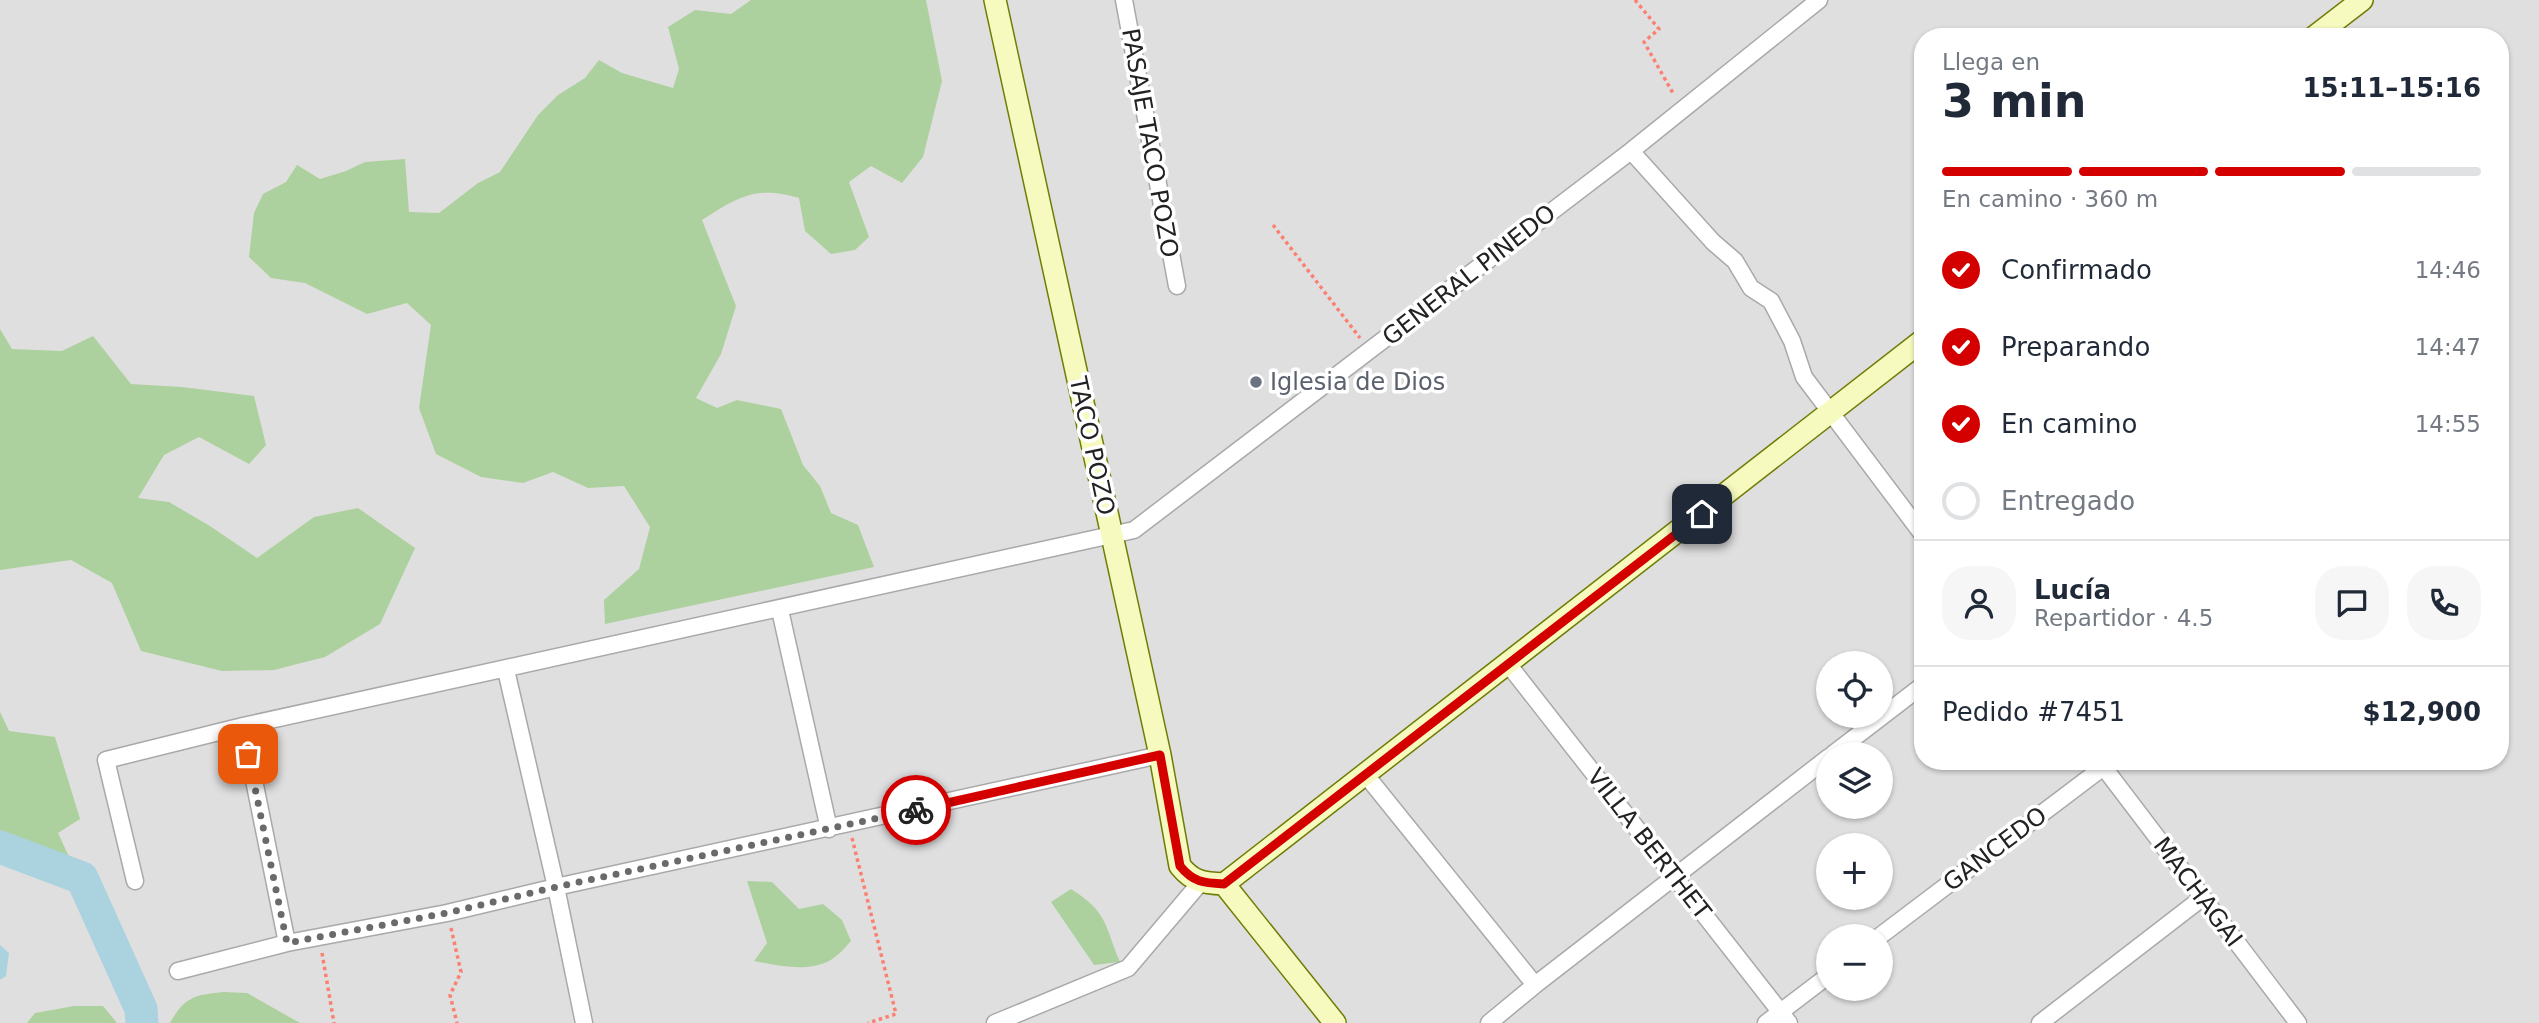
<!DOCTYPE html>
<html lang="es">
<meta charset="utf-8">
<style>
:root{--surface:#fff;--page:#f6f6f7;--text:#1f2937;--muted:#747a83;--line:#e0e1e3;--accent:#d40000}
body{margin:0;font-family:"DejaVu Sans",sans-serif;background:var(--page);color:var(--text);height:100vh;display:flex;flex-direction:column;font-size:26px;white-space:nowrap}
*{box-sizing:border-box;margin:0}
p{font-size:23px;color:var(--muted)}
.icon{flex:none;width:38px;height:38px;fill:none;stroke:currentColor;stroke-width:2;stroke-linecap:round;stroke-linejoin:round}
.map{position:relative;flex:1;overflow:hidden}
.sheet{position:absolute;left:1914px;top:28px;width:595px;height:742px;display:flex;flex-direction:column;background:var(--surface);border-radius:28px;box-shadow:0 2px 5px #0004}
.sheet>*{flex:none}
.buttons{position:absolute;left:1816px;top:651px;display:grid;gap:14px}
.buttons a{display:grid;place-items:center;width:77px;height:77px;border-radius:50%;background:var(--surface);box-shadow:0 2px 5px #0004;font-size:35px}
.pin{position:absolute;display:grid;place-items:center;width:60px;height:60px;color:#fff;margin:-30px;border-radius:14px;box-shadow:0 4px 10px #0006}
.courier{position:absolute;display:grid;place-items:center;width:70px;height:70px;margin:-35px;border:5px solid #d40000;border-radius:50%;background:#fff;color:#222;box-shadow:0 2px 9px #0007}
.head em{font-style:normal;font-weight:800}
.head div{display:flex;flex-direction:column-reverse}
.head{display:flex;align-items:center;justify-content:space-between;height:119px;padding:0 28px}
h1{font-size:46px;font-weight:800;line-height:52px}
.bar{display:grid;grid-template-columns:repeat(4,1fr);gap:10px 7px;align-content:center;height:84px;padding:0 28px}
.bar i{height:9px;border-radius:5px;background:var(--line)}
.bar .current{background:var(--accent)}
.bar p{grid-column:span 4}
.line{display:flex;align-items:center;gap:18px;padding:0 28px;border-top:2px solid var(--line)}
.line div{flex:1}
.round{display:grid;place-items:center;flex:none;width:74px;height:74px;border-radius:28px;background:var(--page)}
ol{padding:0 28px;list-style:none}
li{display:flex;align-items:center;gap:21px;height:77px}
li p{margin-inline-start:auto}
li .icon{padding:7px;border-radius:50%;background:var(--accent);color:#fff;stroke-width:4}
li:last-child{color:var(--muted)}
li i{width:38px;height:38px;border:4px solid var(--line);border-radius:50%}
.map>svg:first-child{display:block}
</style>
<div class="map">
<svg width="2539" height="1023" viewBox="0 0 2539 1023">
<rect width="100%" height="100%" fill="#f2efe9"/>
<path fill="#e0dfdf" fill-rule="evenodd" d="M0,0H2539V1023H0ZM1923,37H2501V761H1923ZM1829,663H1881V716H1829ZM1829,754H1881V807H1829ZM1829,845H1881V898H1829ZM1829,936H1881V989H1829Z"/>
<path fill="#add19e" d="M751,0H926L942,81L923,157L902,183L871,166L849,182L869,237L855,250L831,254L805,231L799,198C756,185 738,197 702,220L736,306L721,354L696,398L717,408L737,400L781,409L803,465L820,486L831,513L858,525L874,567L605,624L604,600L639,569L650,527L624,486L588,488L553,472L523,483L481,477L436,454L419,408L431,325L407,303L367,314L305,283L271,278L249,257L254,213L263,194L286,182L297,165L320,179L346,171L365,162L405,159L409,212L439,213L478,183L500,172L538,115L558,95L585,78L599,60L622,73L673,88L679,69L668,27L695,10L731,14Z
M0,329L12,349L62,351L93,336L131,384L182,387L254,396L266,445L249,464L199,437L164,455L138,498L169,502L210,526L257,558L314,517L358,508L415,548L380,624L325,657L274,670L222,671L141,651L112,583L71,560L0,570Z
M0,712L9,731L55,737L80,819L58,833L70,859L57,858L0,836Z
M747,881L772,882L799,909L823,904L842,920L851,941C846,946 841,953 835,957C813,974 779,966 754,961L767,943Z
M1071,889C1109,913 1104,925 1120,962L1094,965L1051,902Z
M224,992L247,993L300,1023H170C185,996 195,995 224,992Z
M74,1006H103L117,1023H27L35,1013Z"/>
<path fill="#aad3df" d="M0,945L9,953L6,976L0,980Z"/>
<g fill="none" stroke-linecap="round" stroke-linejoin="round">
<path stroke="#aad3df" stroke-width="33" d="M0,847L82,878L141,1009L142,1023"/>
<defs>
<path id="street" d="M1124,0L1177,286
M1631,151L1713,242L1735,261L1751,288L1771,301L1792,341L1804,377L1923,535
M780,610L829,829
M1508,664L1789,1023
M506,670L556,887L584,1023
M243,726L287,943
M1833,754L1923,685
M2099,761L2298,1023
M1365,774L1535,985
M135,881L106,760L243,726L1134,530L1631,151L1819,0
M1880,936L2110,762
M178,971L287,943L447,913L556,887L1160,755
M995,1023L1128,968L1200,883
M1489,1023L1535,985L1829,757
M1766,1023L1829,975
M2040,1023L2202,898"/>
<path id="secondary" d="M995,0L1160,755L1180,866C1193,882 1203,883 1224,884L1923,340
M2314,37L2362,0
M1224,884L1335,1023"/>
</defs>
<use href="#street" stroke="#a9a9a9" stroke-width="19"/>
<use href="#secondary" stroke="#707d05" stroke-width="24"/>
<path stroke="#fa8072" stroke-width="3.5" stroke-dasharray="3.5 3.5" stroke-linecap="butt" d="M1635,0L1659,29L1644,42L1674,95
M1273,225L1360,338
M852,838L896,1014L868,1023
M451,928L461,972L450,995L457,1023
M322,953L334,1023"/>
<use href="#street" stroke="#fff" stroke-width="16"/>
<use href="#secondary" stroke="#f7fabf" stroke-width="21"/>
</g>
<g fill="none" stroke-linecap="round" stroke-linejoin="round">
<path stroke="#6b6a68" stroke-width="7" stroke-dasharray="0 12.6" d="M248,754L287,943L447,913L556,887L916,810"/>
<path stroke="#d40000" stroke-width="9" d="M916,810L1160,755L1180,866C1193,882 1203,883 1224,884L1702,514"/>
</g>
<circle fill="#6b7280" stroke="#fff" stroke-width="2.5" cx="1256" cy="382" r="7"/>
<g text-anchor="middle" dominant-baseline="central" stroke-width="7" stroke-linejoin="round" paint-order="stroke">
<g font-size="24" fill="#222" stroke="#fff">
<text transform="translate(1150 143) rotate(80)">PASAJE TACO POZO</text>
<text transform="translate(1469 275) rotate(-38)">GENERAL PINEDO</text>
<text transform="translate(1092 446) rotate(78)">TACO POZO</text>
<text transform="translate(1649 844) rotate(52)">VILLA BERTHET</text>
<text transform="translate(1995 849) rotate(-37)">GANCEDO</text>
<text transform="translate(2198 892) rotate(53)">MACHAGAI</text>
</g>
<g font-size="24" fill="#5b616d" stroke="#fff" text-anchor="start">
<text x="1270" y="382">Iglesia de Dios</text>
</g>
</g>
</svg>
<div class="buttons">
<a><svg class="icon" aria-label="locate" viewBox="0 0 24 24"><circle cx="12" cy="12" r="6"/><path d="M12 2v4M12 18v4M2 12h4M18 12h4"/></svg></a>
<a><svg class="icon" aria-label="layers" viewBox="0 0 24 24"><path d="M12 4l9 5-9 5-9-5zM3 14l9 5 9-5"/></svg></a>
<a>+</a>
<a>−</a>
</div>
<div class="pin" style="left:248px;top:754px;background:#ea580c"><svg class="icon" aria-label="bag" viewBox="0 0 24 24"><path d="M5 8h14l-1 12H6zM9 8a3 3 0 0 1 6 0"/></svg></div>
<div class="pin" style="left:1702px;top:514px;background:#1f2937"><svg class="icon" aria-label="home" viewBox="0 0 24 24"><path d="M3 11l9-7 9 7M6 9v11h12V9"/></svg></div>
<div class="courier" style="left:916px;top:810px"><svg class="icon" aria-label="bike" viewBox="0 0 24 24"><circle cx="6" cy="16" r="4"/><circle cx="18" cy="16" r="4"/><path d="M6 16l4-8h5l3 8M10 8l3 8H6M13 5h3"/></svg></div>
<section class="sheet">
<div class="head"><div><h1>3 min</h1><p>Llega en</p></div><em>15:11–15:16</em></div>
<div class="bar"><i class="current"></i><i class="current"></i><i class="current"></i><i></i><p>En camino · 360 m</p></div>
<ol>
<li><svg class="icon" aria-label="check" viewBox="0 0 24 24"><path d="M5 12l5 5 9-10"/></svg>Confirmado<p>14:46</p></li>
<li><svg class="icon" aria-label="check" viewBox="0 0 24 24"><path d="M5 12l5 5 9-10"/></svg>Preparando<p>14:47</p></li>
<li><svg class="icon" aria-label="check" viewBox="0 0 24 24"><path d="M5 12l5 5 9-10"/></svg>En camino<p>14:55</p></li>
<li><i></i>Entregado</li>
</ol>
<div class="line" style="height:126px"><a class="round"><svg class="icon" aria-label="person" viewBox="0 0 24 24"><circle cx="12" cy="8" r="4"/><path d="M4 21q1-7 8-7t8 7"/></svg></a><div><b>Lucía</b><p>Repartidor · 4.5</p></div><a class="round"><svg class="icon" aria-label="chat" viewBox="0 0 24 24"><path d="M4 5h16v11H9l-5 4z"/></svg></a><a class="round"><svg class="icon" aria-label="phone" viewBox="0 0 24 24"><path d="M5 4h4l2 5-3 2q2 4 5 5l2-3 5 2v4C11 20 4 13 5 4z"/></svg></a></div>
<div class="line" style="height:91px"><div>Pedido #7451</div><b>$12,900</b></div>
</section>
</div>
